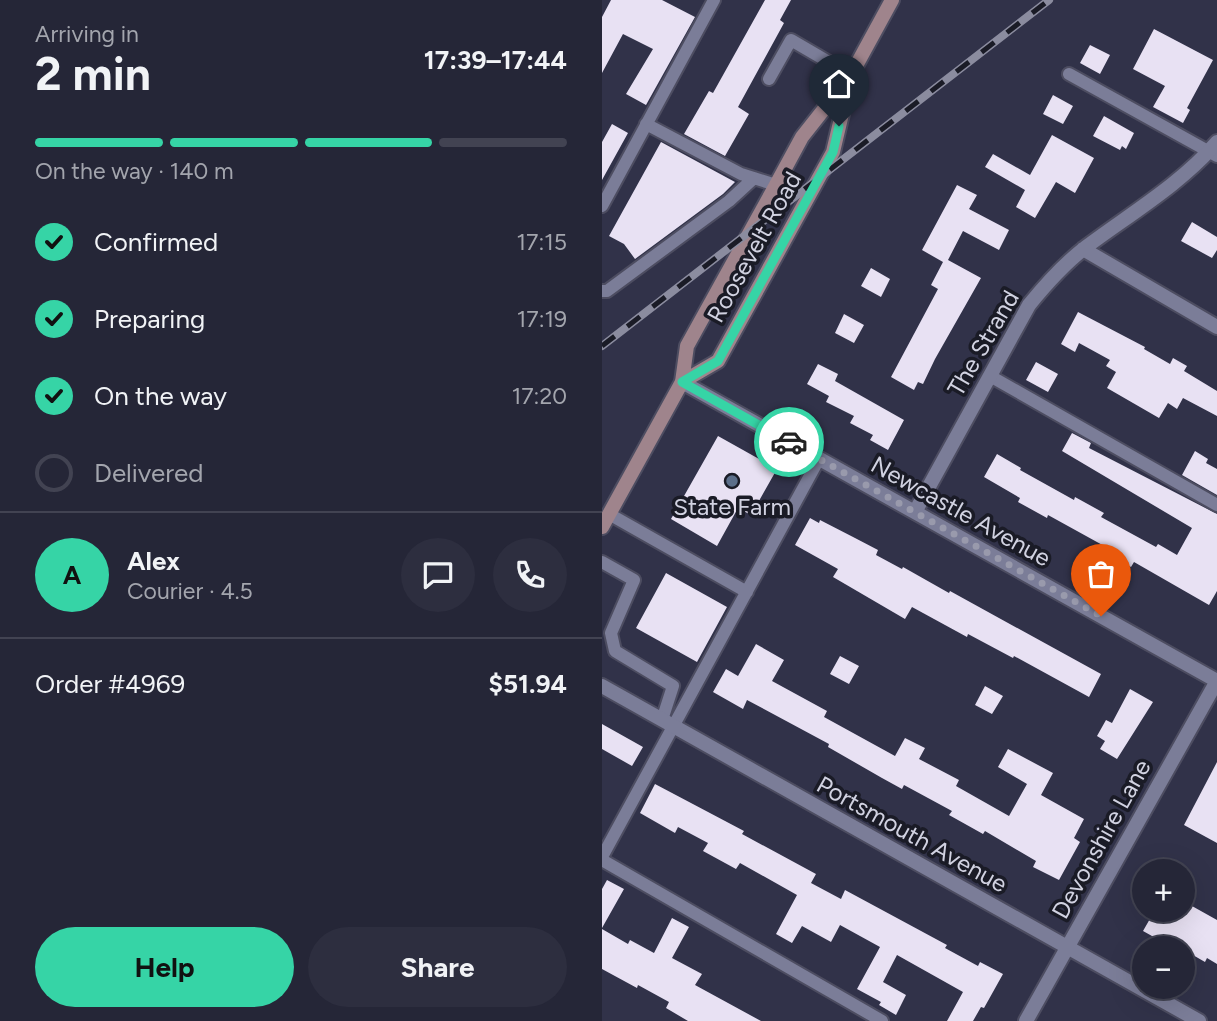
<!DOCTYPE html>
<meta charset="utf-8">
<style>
:root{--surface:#252637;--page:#2d2e3f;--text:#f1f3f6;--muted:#a3a5ad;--line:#424352;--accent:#36d4a6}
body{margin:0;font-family:Figtree,sans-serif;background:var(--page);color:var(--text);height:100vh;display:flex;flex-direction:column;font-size:26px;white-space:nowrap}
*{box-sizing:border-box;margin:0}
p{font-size:23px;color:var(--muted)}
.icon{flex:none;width:38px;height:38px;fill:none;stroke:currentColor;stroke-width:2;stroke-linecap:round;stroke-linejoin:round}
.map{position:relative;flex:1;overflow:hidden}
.sheet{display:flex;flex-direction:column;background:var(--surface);width:602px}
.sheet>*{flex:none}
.tools{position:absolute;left:530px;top:859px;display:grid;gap:14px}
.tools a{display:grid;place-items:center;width:63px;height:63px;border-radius:50%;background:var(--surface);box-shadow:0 7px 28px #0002,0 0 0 2px var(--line);font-size:35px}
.pin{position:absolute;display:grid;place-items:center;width:60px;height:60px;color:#fff;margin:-72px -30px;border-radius:50% 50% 50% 0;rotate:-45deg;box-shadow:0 0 7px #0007}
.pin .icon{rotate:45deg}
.courier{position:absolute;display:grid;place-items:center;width:70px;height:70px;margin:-35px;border:5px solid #36d4a6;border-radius:50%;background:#fff;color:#222;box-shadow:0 2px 9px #0007}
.summary em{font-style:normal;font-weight:700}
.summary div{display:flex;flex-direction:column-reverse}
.summary{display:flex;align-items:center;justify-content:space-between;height:119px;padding:0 35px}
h1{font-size:46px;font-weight:700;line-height:52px}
.bar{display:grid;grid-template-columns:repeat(4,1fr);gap:10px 7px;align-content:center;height:84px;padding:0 35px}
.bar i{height:9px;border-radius:5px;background:var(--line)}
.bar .current{background:var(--accent)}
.bar p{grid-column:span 4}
.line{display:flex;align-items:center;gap:18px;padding:0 35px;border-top:2px solid var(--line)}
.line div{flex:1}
.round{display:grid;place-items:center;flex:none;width:74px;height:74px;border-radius:37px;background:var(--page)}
ol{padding:0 35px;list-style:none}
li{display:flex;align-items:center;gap:21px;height:77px}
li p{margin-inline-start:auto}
li .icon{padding:7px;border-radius:50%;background:var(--accent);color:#111;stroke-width:4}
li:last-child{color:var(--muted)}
li i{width:38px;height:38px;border:4px solid var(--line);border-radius:50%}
.button{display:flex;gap:14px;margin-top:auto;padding:14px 35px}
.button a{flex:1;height:80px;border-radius:42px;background:var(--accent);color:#111;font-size:28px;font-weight:700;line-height:80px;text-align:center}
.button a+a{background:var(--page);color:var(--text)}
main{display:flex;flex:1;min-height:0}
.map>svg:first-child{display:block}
</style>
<main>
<section class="sheet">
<div class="summary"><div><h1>2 min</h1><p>Arriving in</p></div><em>17:39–17:44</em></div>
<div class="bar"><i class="current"></i><i class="current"></i><i class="current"></i><i></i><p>On the way · 140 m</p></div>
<ol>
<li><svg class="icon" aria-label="check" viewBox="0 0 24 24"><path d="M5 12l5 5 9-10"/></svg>Confirmed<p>17:15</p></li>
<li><svg class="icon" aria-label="check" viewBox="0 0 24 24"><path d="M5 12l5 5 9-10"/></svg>Preparing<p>17:19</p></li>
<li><svg class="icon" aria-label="check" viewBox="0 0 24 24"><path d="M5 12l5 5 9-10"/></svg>On the way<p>17:20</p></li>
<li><i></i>Delivered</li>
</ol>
<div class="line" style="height:126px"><b class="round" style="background:var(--accent);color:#111">A</b><div><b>Alex</b><p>Courier · 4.5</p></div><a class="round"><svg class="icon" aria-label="chat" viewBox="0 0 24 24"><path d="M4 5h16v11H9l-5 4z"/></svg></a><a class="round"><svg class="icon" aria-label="phone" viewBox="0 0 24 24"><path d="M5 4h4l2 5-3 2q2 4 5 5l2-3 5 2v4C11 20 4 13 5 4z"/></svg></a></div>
<div class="line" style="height:91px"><div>Order #4969</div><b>$51.94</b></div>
<div class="button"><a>Help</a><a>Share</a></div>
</section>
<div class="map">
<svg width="615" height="1021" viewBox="0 0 615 1021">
<rect width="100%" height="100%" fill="#313249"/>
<path fill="#e8e1f3" d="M9,0H60L93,17L44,105L24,94L51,49L21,34L0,73V17Z
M163,0H189L178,20L182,23L136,107L147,114L123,156L82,134L107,91L111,93Z
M552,29L611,60L585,108L588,110L581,123L551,107L563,86L531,69Z
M488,45L508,55L498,74L478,63Z
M451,95L471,106L461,124L441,114Z
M502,116L532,133L524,149L520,146L518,150L491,136Z
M10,124L26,133L0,180V142Z
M450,135L492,158L473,193L454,182L433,218L414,207L423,190L383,167L391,154L428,175Z
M59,142L133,182L121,194L33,259L22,244L7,236Z
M355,185L375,195L367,209L407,230L397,250L361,231L346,260L379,278L333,359L321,384L316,382L312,390L289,377L336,289L329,285L341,262L320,250Z
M590,222L615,237V250L610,258L579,241Z
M269,268L288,279L279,297L259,286Z
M476,312L543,347L542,349L568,364L571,358L585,366L582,371L615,391V416L581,398L575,409L566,403L557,418L505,388L514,372L504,366L508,360L477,343L473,352L459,344Z
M242,314L262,325L252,343L233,333Z
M434,362L456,374L446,392L424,380Z
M216,364L236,374L233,381L302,420L286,450L268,440L271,435L248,423L252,416L224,402L227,396L205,384Z
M470,433L489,443L487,448L615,514V591L607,605L532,562L529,567L501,551L504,547L446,515L445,518L416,502L418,498L382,477L395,454L419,468L418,470L472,500L473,497L502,513L499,517L554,547L556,544L575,555L590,528L460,451Z
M116,436L175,469L149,515L136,508L115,546L69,519Z
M593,451L606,459L604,463L615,469V495L580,475Z
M208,518L217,523L218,520L253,538L276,550L274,555L300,569L301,567L347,593L348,591L499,674L487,697L412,656L411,658L366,634L365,637L310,607L303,619L231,577L236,569L193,545Z
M64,573L125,607L95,662L34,628Z
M154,644L182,660L170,681L225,711L222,717L293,756L303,738L323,748L317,759L357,780L354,786L407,816L425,784L396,767L406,749L451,773L439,795L482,819L472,838L478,842L457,880L431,867L434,861L383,831L381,834L347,815L350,811L302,785L300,789L280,778L226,747L227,744L145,700L141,709L111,692L124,669L136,676Z
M238,656L257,666L247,684L228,674Z
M383,686L401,696L390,714L373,705Z
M528,689L551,702L515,759L498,749L503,741L495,736L504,720L510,723Z
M0,724L41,747L30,766L0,749Z
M615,762V843L582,825Z
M53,784L142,831L140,834L214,874L209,883L239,899L243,890L345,945L343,948L376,966L378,962L401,974L382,1008L379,1007L371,1021H345L361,992L295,955L281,982L304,995L294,1015L277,1005L279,1002L255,989L278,947L238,925L229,942L200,926L190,943L174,934L195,895L138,863L134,869L101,851L106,843L76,827L73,833L38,813Z
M5,880L22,889L0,928V889Z
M581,901L615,920V964L605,958L603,962L570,943L568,946L541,931L553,910H581Z
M70,918L87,927L70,958L100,974L93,985L159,1021H86L64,1008L67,1002L36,985L35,988L0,969V929L26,944L28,940L52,953Z"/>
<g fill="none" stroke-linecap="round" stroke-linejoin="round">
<defs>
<path id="lane" d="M467,74L615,156
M167,79L189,40L249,75
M44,124L139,174L174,185
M0,206L112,0
M0,291H5L127,201L152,178
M388,376L615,505
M7,514L145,592
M0,562L32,580L9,633L13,651L71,686L60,720
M0,857L217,459
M0,860L280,1021"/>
<path id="street" d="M481,249L615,327
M80,382L615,681L424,1021
M313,512L427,305C444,284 463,263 484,247C528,214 579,184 615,142
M0,686L597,1021"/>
<path id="secondary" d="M80,382L116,361L231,152L248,80
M0,527L80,382L85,346L174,185L200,137L249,75L290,0"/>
</defs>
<use href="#lane" stroke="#4d4d61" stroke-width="16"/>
<use href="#street" stroke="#4d4d61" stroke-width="18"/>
<use href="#secondary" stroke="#4d4d61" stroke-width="18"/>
<use href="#lane" stroke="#7b7d98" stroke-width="12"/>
<use href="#street" stroke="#7b7d98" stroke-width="14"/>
<use href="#secondary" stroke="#9f848c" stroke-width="14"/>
<defs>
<path id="rail" d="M0,346L447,0"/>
</defs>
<use href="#rail" stroke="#8b8c9f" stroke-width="8"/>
<use href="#rail" stroke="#1a1b26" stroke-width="5" stroke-dasharray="16" stroke-linecap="butt"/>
</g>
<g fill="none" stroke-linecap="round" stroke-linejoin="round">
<path stroke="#999aac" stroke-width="7" stroke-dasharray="0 12.6" d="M187,442L499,616"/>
<path stroke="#36d4a6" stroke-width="9" d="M187,442L80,382L116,361L231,152L237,126"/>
</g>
<circle fill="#5c6f8a" stroke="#1a1b26" stroke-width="2.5" cx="130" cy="481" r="7"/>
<g text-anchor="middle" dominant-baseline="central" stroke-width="7" stroke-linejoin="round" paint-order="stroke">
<g font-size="24" fill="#d1d2e1" stroke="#1a1b26">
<text transform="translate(152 247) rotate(-61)">Roosevelt Road</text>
<text transform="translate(381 343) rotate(-60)">The Strand</text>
<text transform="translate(359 511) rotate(29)">Newcastle Avenue</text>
<text transform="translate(310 834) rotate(29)">Portsmouth Avenue</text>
<text transform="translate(499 839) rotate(-61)">Devonshire Lane</text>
</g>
<g font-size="24" fill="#d1d2e1" stroke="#1a1b26">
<text x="130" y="506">State Farm</text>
</g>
</g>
</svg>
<div class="tools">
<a>+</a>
<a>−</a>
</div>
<div class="pin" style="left:499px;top:616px;background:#ea580c"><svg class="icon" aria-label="bag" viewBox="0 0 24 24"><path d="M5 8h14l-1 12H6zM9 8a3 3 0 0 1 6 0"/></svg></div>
<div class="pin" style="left:237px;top:126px;background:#1f2937"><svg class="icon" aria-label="home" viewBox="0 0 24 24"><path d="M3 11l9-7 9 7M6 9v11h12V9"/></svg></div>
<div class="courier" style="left:187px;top:442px"><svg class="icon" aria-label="car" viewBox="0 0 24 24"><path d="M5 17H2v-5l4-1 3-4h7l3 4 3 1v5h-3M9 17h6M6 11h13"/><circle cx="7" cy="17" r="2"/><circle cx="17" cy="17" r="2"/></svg></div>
</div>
</main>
